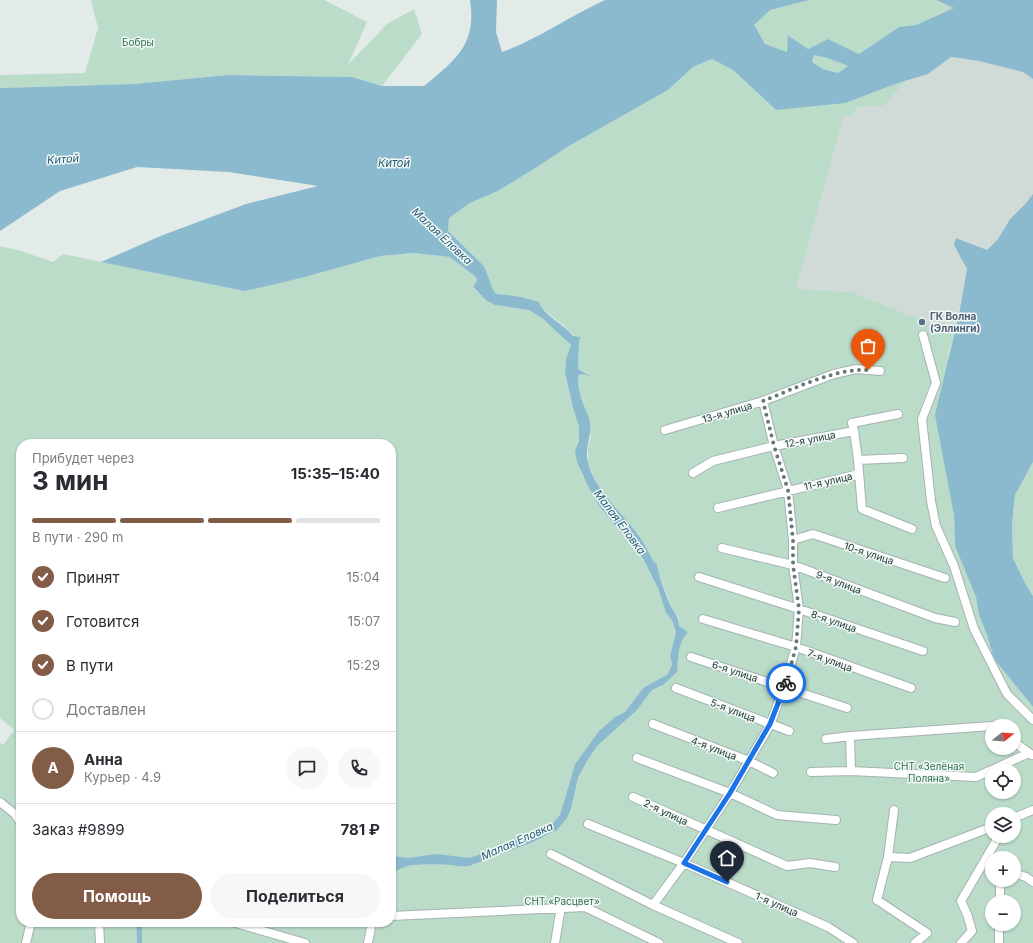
<!DOCTYPE html>
<html lang="ru">
<meta charset="utf-8">
<style>
:root{--surface:#fff;--page:#f7f7f7;--text:#2b2b33;--muted:#7c7c81;--line:#e1e1e2;--accent:#825c46}
body{margin:0;font-family:Inter,sans-serif;background:var(--page);color:var(--text);height:100vh;display:flex;flex-direction:column;font-size:15px;white-space:nowrap}
*{box-sizing:border-box;margin:0}
p{font-size:13px;color:var(--muted)}
.icon{flex:none;width:22px;height:22px;fill:none;stroke:currentColor;stroke-width:2;stroke-linecap:round;stroke-linejoin:round}
.map{position:relative;flex:1;overflow:hidden}
.sheet{position:absolute;left:16px;top:439px;width:380px;height:488px;display:flex;flex-direction:column;background:var(--surface);border-radius:16px;box-shadow:0 1px 3px #0004}
.sheet>*{flex:none}
.needle{width:26px;rotate:73deg}
.tools{position:absolute;left:985px;top:719px;display:grid;gap:8px}
.tools a{display:grid;place-items:center;width:36px;height:36px;border-radius:50%;background:var(--surface);box-shadow:0 1px 3px #0004;font-size:20px}
.pin{position:absolute;display:grid;place-items:center;width:34px;height:34px;color:#fff;margin:-41px -17px;border-radius:50% 50% 50% 0;rotate:-45deg;box-shadow:0 0 4px #0007}
.pin .icon{rotate:45deg}
.courier{position:absolute;display:grid;place-items:center;width:40px;height:40px;margin:-20px;border:3px solid #1a73e8;border-radius:50%;background:#fff;color:#222;box-shadow:0 1px 5px #0007}
.headline em{font-style:normal;font-weight:700}
.headline div{display:flex;flex-direction:column-reverse}
.headline{display:flex;align-items:center;justify-content:space-between;height:68px;padding:0 16px}
h1{font-size:26px;font-weight:700;line-height:30px}
.bar{display:grid;grid-template-columns:repeat(4,1fr);gap:6px 4px;align-content:center;height:48px;padding:0 16px}
.bar i{height:5px;border-radius:3px;background:var(--line)}
.bar .selected{background:var(--accent)}
.bar p{grid-column:span 4}
.line{display:flex;align-items:center;gap:10px;padding:0 16px;border-top:1px solid var(--line)}
.line div{flex:1}
.round{display:grid;place-items:center;flex:none;width:42px;height:42px;border-radius:21px;background:var(--page)}
ol{padding:0 16px;list-style:none}
li{display:flex;align-items:center;gap:12px;height:44px}
li p{margin-inline-start:auto}
li .icon{padding:4px;border-radius:50%;background:var(--accent);color:#fff;stroke-width:4}
li:last-child{color:var(--muted)}
li i{width:22px;height:22px;border:2px solid var(--line);border-radius:50%}
.cta{display:flex;gap:8px;margin-top:auto;padding:8px 16px}
.cta a{flex:1;height:46px;border-radius:24px;background:var(--accent);color:#fff;font-size:16px;font-weight:700;line-height:46px;text-align:center}
.cta a+a{background:var(--page);color:var(--text)}
.map>svg:first-child{display:block}
</style>
<div class="map">
<svg width="1033" height="943" viewBox="0 0 1033 943">
<rect width="100%" height="100%" fill="#e2ebe8"/>
<path fill="#d0dbd8" d="M951,57L979,61L1023,72L1033,79V194L1026,203L1010,219L998,239L987,251L957,238L954,245L968,269L954,333L852,292L796,289L844,115L855,107L884,106L907,80L928,74Z"/>
<path fill="#bbdcc9" fill-rule="evenodd" d="M91,0H324L367,22L348,65L387,24L414,9L422,34L382,86L352,77L228,75L134,84L0,88V75L85,73L98,28Z
M810,0H936L955,8L916,25L899,27L859,54L828,39L808,49L789,35L787,52L765,44L753,25L770,10Z
M814,55L827,58L848,66L838,73L823,69L812,62Z
M712,59L733,70L776,110L907,80L884,106L856,107L853,115H844L796,289L852,292L954,333L948,357L955,546L976,597L979,615L987,635L994,659L1033,707V943H142V922H391V873C399,870 406,865 415,865C427,864 438,864 450,865C457,866 462,867 469,866L533,842L548,835L571,809L578,778L587,761L597,746L637,710L652,690L659,685L677,668C679,654 678,643 688,632L679,626V618L673,610L657,570L641,540L607,497L596,481L588,464V447L591,436L579,392L578,375L581,374L589,375L578,369L579,341L564,326L540,307L494,292L484,266L448,231L449,218L470,203L498,191L537,167L569,146L668,90L693,67ZM992,726H1014V748H992ZM992,770H1014V792H992ZM992,814H1014V836H992ZM992,858H1014V880H992ZM992,902H1014V924H992Z
M0,246L21,251L53,262L63,254L162,274L305,277L380,256L413,253L450,257L476,277L477,281L473,288L487,301L495,305L529,310L542,318L571,345L566,359L565,372L573,408L579,427V441L575,450L582,474L600,507L643,560L658,588L666,613L672,620L676,632L670,656L672,664L668,674L643,688L625,712L615,717L599,731L575,764L560,815L552,824L528,835L470,858H408L394,856L391,857V444H21V922H136L137,943H0V743L3,745L14,730L0,718Z
M1033,462V596L1026,585L1013,558L1012,524L1015,495Z"/>
<path fill="#8bbacf" fill-rule="evenodd" d="M470,0H497L496,32L502,52C538,39 570,16 605,0H810L770,10L754,25L765,44L787,52L788,35L808,49L828,39L859,54L899,27L916,25L954,8L936,0H1033V79L1023,72L979,61L951,57L928,74L898,83L845,103L776,110L733,70L712,59L693,67L668,90L569,146L537,167L498,191L470,203L449,218L448,231L484,266L494,292L498,294L521,297L539,302C542,314 565,325 573,336L581,337L579,341L578,369L590,376L581,374L578,376C579,382 578,388 580,394C582,404 588,412 590,423C592,436 584,449 588,462C593,487 621,512 636,532C643,541 648,551 653,561L657,564C657,572 668,601 672,608C676,615 679,618 679,626L688,632C678,643 679,654 677,668L678,671L663,685L652,690L637,710L597,746L587,761L578,778L571,809L567,818L557,830L533,842L469,866C462,867 457,866 450,865C438,864 427,864 415,865C406,865 399,870 391,873V857L394,856L408,858L436,854L470,858L528,835L552,824L560,815L575,764L599,731L615,717L625,712L643,688L668,674L672,664L670,656L676,632L672,620L666,613L658,588L643,559L600,507L588,486L577,462L575,450L579,441V427L573,408L565,372L566,359L571,345L542,318L529,310L495,305L487,301L473,287L477,281L476,277L450,257L413,253L380,256L305,277L245,291L101,262L163,235L246,204L318,186L229,172L137,167L60,191L0,231V88L134,84L228,75L352,77L382,86H424C455,60 477,45 470,0ZM814,55L827,58L848,66L838,73L823,69L812,62Z
M1033,194V462L1015,495L1012,524L1013,558L1026,585L1033,596V707L994,659L987,635L979,615L976,597L955,546L954,515L935,415L959,314L967,269L954,245L956,238L987,250L998,239L1010,219L1026,203Z
M136,922H142V943H137Z"/>
<g fill="none" stroke-linecap="round" stroke-linejoin="round">
<defs>
<path id="minor" d="M923,335L936,383L922,419L931,501L936,526L954,566L974,629L1007,694L1033,720
M665,430L763,401L834,374L856,369L880,371
M854,431L858,460L862,509L912,529
M858,460L903,458
M693,473L713,461L774,446L854,431L852,423L898,414
M718,508L859,474
M793,540L813,534L945,578
M722,548L793,565L935,618L955,622
M699,577L799,609L923,651
M703,619L796,647L911,688
M691,657L847,708
M676,688L789,731
M653,724L749,761L773,773
M850,736L851,771
M826,739L850,736L992,726
M1014,742L1032,755
M637,758L730,793L777,815L836,820
M811,772L851,771L976,777L1029,753
M633,797L787,866L810,863L835,867
M0,802L15,814L21,824
M894,810L888,857L877,900L927,933L915,943
M1014,818L1033,810
M588,824L684,863L828,927L853,943
M551,854L653,905L738,943
M888,857L910,858L992,827
M1014,873L1026,877L1033,882
M1000,902V880
M653,905L684,863L730,793L770,725L784,687L796,647L799,609L793,565V540L788,490L774,446L763,401
M391,916L585,907L659,943
M99,922L100,943
M232,922L305,943
M26,943L31,922
M368,943L372,922
M555,943L561,907
M961,943L972,931L967,914L961,901L999,836
M999,943V924"/>
</defs>
<use href="#minor" stroke="#a5b3b0" stroke-width="10"/>
<use href="#minor" stroke="#fff" stroke-width="8"/>
</g>
<g fill="none" stroke-linecap="round" stroke-linejoin="round">
<path stroke="#657976" stroke-width="4" stroke-dasharray="0 7.2" d="M786,683L796,647L799,609L793,565V540L788,490L774,446L763,401C793,389 836,368 868,370"/>
<path stroke="#1a73e8" stroke-width="5" d="M727,882L684,863L730,793L770,724L786,683"/>
</g>
<circle fill="#5c6f8a" stroke="#f2f8f6" stroke-width="1.5" cx="922" cy="322" r="4"/>
<g text-anchor="middle" dominant-baseline="central" stroke-width="3" stroke-linejoin="round" paint-order="stroke">
<g font-size="10" fill="#2e7152" stroke="#f2f8f6">
<text x="138" y="42">Бобры</text>
<text x="929" y="766">СНТ «Зелёная<tspan x="929" dy="12">Поляна»</tspan></text>
<text x="562" y="901">СНТ «Расцвет»</text>
</g>
<g font-size="10" font-weight="bold" fill="#4e5e75" stroke="#f2f8f6" text-anchor="start">
<text x="930" y="316">ГК Волна<tspan x="930" dy="12">(Эллинги)</tspan></text>
</g>
<g font-size="10" fill="#223c39" stroke="#f2f8f6">
<text transform="translate(727 412) rotate(-17)">13-я улица</text>
<text transform="translate(810 439) rotate(-11)">12-я улица</text>
<text transform="translate(828 481) rotate(-13)">11-я улица</text>
<text transform="translate(869 553) rotate(18)">10-я улица</text>
<text transform="translate(839 582) rotate(21)">9-я улица</text>
<text transform="translate(834 621) rotate(19)">8-я улица</text>
<text transform="translate(830 660) rotate(20)">7-я улица</text>
<text transform="translate(735 671) rotate(18)">6-я улица</text>
<text transform="translate(733 710) rotate(21)">5-я улица</text>
<text transform="translate(714 748) rotate(21)">4-я улица</text>
<text transform="translate(666 812) rotate(25)">2-я улица</text>
<text transform="translate(777 904) rotate(24)">1-я улица</text>
</g>
<g font-size="11" font-style="italic" fill="#1f5a75" stroke="#f2f8f6">
<text transform="translate(63 159) rotate(-4)">Китой</text>
<text x="394" y="163">Китой</text>
<text transform="translate(442 236) rotate(43)">Малая Еловка</text>
<text transform="translate(620 522) rotate(53)">Малая Еловка</text>
<text transform="translate(517 841) rotate(-24)">Малая Еловка</text>
</g>
</g>
</svg>
<div class="tools">
<a><svg class="needle" viewBox="-14 -14 28 28"><path d="M0-13l5 13h-10z" fill="#e53935"/><path d="M0 13l5-13h-10z" fill="#7c7c81"/></svg></a>
<a><svg class="icon" aria-label="locate" viewBox="0 0 24 24"><circle cx="12" cy="12" r="6"/><path d="M12 2v4M12 18v4M2 12h4M18 12h4"/></svg></a>
<a><svg class="icon" aria-label="layers" viewBox="0 0 24 24"><path d="M12 4l9 5-9 5-9-5zM3 14l9 5 9-5"/></svg></a>
<a>+</a>
<a>−</a>
</div>
<div class="pin" style="left:868px;top:370px;background:#ea580c"><svg class="icon" aria-label="bag" viewBox="0 0 24 24"><path d="M5 8h14l-1 12H6zM9 8a3 3 0 0 1 6 0"/></svg></div>
<div class="pin" style="left:727px;top:882px;background:#1f2937"><svg class="icon" aria-label="home" viewBox="0 0 24 24"><path d="M3 11l9-7 9 7M6 9v11h12V9"/></svg></div>
<div class="courier" style="left:786px;top:683px"><svg class="icon" aria-label="bike" viewBox="0 0 24 24"><circle cx="6" cy="16" r="4"/><circle cx="18" cy="16" r="4"/><path d="M6 16l4-8h5l3 8M10 8l3 8H6M13 5h3"/></svg></div>
<section class="sheet">
<div class="headline"><div><h1>3 мин</h1><p>Прибудет через</p></div><em>15:35–15:40</em></div>
<div class="bar"><i class="selected"></i><i class="selected"></i><i class="selected"></i><i></i><p>В пути · 290 m</p></div>
<ol>
<li><svg class="icon" aria-label="check" viewBox="0 0 24 24"><path d="M5 12l5 5 9-10"/></svg>Принят<p>15:04</p></li>
<li><svg class="icon" aria-label="check" viewBox="0 0 24 24"><path d="M5 12l5 5 9-10"/></svg>Готовится<p>15:07</p></li>
<li><svg class="icon" aria-label="check" viewBox="0 0 24 24"><path d="M5 12l5 5 9-10"/></svg>В пути<p>15:29</p></li>
<li><i></i>Доставлен</li>
</ol>
<div class="line" style="height:72px"><b class="round" style="background:var(--accent);color:#fff">А</b><div><b>Анна</b><p>Курьер · 4.9</p></div><a class="round"><svg class="icon" aria-label="chat" viewBox="0 0 24 24"><path d="M4 5h16v11H9l-5 4z"/></svg></a><a class="round"><svg class="icon" aria-label="phone" viewBox="0 0 24 24"><path d="M5 4h4l2 5-3 2q2 4 5 5l2-3 5 2v4C11 20 4 13 5 4z"/></svg></a></div>
<div class="line" style="height:52px"><div>Заказ #9899</div><b>781 ₽</b></div>
<div class="cta"><a>Помощь</a><a>Поделиться</a></div>
</section>
</div>
